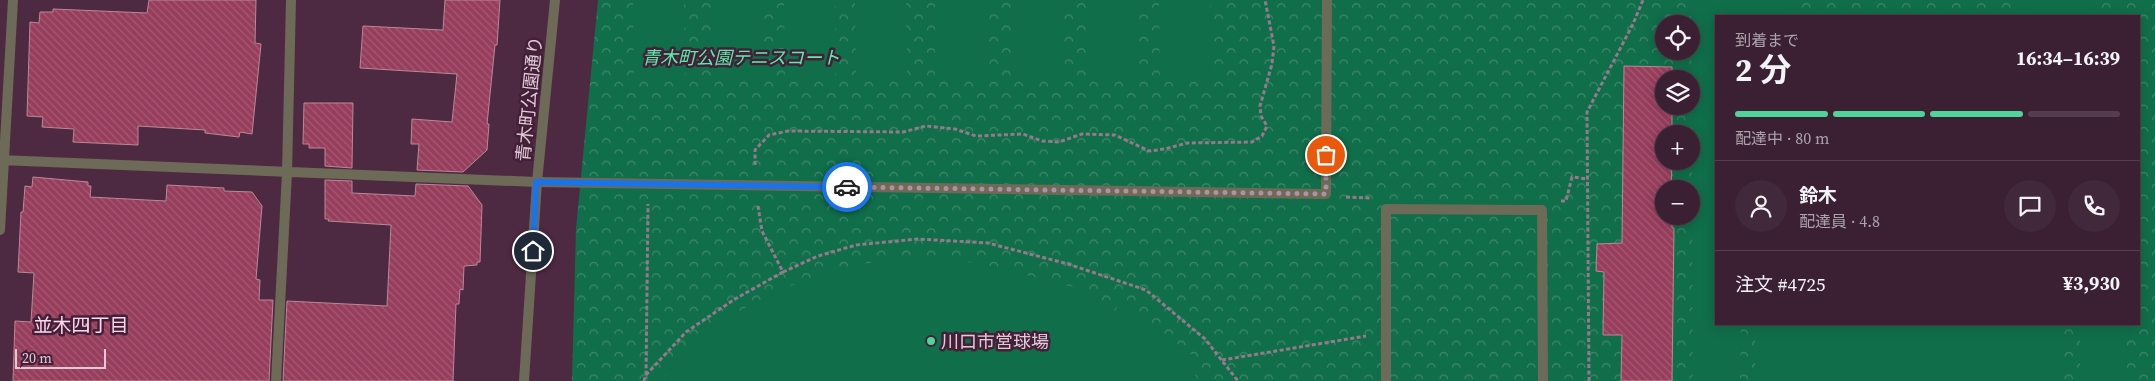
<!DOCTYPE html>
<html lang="ja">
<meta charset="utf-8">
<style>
:root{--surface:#3a2032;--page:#41283a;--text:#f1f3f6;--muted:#aba3ac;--line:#543e4d;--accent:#4fd399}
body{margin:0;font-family:"Source Serif 4","Noto Sans JP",serif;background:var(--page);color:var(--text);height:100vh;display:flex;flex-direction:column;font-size:19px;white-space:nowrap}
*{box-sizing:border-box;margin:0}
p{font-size:16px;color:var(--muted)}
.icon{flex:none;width:28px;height:28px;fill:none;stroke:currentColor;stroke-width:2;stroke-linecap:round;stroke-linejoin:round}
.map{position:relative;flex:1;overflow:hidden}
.details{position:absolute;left:1715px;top:15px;width:425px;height:310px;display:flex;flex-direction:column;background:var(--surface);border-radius:0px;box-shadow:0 2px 12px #0003,0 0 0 1px var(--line)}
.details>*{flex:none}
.tools{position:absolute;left:1655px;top:15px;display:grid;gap:10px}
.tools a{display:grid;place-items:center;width:45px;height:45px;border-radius:50%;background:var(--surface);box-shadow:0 2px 12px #0003,0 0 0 1px var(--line);font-size:25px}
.scale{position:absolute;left:15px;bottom:12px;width:91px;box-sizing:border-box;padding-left:5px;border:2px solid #e1c9d7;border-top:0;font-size:14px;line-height:18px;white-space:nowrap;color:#e1c9d7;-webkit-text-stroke:4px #432037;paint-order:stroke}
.pin{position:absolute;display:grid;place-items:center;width:42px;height:42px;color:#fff;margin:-21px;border:2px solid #fff;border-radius:50%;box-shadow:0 1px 5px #0007}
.courier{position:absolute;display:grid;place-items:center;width:50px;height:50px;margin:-25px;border:4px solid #1a73e8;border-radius:50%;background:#fff;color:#222;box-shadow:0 1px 6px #0007}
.headline em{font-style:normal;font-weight:700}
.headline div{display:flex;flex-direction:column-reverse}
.headline{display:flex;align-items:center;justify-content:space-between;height:85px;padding:0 20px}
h1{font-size:32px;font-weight:700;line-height:38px}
.bar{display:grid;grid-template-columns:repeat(4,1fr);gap:8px 5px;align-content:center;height:60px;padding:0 20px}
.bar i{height:6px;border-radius:4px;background:var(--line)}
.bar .active{background:var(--accent)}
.bar p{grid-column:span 4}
.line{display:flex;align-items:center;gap:12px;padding:0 20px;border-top:1px solid var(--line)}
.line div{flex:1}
.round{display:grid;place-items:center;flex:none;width:52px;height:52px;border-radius:26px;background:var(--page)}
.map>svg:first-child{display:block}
</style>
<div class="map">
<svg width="2155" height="381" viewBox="0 0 2155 381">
<defs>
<pattern id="park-crowns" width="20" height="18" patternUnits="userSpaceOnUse" patternTransform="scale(1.25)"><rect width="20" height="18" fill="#116e4a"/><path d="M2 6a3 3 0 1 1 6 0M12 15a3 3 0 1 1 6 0" fill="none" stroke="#3f886c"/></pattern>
<pattern id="building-back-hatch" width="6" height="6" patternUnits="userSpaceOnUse" patternTransform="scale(1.25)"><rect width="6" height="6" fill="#973e5d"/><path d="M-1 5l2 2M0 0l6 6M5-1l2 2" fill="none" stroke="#a55974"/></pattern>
</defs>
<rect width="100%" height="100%" fill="#4e2a42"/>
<path fill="url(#park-crowns)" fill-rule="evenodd" d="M598,0H2155V381H572L576,229ZM1716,16H2139V324H1716ZM1664,24H1691V51H1664ZM1664,79H1691V106H1664ZM1664,134H1691V161H1664ZM1664,189H1691V216H1664Z"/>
<path fill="#116e4a" d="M633,0H684L685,78H634Z
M713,0H763L764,77H713Z
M784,0H835V79L785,80Z
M855,0H906L907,79H856Z
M935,0H986V79L935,80Z
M1013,0H1064L1065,79H1014Z
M1086,0H1137L1138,81H1087Z
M1159,0H1210L1211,81L1160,82Z
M1691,0H1802L1784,16H1716V324H1741L1740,381H1693Z
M2018,0H2082L2094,16H2035Z
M945,258L990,266L1073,287L1114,312L1122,301L1203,364L1195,375L1199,381H662C671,368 684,350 696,340C741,304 813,272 869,263C894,259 920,259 945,258Z
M1755,324H2062V381H1755Z
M2080,324H2126L2125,381H2080Z"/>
<path fill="url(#building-back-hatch)" stroke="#bb8896" d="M149,0H256L255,43L261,44L252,134L240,132L239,137L205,133V130L138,126V145L73,142L74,129L42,127L43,117L27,116L30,22L39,23L40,12H53V9L147,13Z
M445,0H500L497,45H495L487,124H489L487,150L463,172L417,170L419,144H411L412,119L452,122L457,74L360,68L363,26L443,30Z
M1624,66L1672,67V79H1664V106H1672V134H1664V161H1672L1671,189H1664V216H1672V228H1674L1672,381H1621L1622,335H1603L1604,272L1596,271L1597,244L1622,243Z
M304,103H353L352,168L325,166V148H309V144H303Z
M33,177L88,182V186H91L90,197L166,201L167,185L224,188V191L252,192L262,206L256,279L260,280L259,300H273L269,381H13L15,321L31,322L34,273L18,272L21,212H23L25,186L32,187Z
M325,180L352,181V193L415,196L416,184L468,186L482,205L480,262H477V265L464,266L463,290L460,289L459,304H456L453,381H283L287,301L387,306L391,225L328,221L329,219H325Z"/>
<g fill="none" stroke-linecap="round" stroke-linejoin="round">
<path stroke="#97798c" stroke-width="3" stroke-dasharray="4 2.5" stroke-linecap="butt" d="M755,165V150L769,135L788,131L903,132L926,126L955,129L976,136L1023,134L1042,141L1059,142L1082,134L1115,135L1149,151L1165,149L1187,143L1252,142L1262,136L1267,126L1261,116L1260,106L1272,64L1274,46L1265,0
M1346,197L1370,198
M1561,201H1566L1572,177L1588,179
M783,272L818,256L856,245L918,239L988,243L1068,264L1146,290L1205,339L1238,381
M1222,360L1366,336
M646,375L686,332L735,299L783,272L762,231L758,206
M644,381L646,375L648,204
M1589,381L1587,112L1633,24L1643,0"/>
<path stroke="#6d6a57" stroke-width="10" d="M537,182L1326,194L1327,0
M1386,381V209L1542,210L1543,381"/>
<path stroke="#6d6a57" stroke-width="10" d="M0,160L537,182
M0,230L13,0
M276,381L287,173L291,0"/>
<path stroke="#6d6a57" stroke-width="10" d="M524,381L537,182L555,0"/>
</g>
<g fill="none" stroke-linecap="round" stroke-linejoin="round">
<path stroke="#ae91a3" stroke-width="5" stroke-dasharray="0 9" d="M847,187L1326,194V155"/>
<path stroke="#1a73e8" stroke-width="6" d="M533,251L536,182L847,187"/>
</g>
<circle fill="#4fd399" stroke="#432037" stroke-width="2" cx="931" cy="341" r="5"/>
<g text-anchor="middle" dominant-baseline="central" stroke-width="5" stroke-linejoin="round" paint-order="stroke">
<g font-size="18" font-style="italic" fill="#5beaaa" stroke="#432037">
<text x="741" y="57">青木町公園テニスコート</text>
</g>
<g font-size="18" fill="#e1c9d7" stroke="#432037">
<text transform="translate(529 99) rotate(-84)">青木町公園通り</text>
</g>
<g font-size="18" fill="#e1c9d7" stroke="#432037" text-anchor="start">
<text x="941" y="341">川口市営球場</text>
</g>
<g font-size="19" fill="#fdd7ee" stroke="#432037">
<text x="81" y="325">並木四丁目</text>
</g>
</g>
</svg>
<div class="tools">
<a><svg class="icon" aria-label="locate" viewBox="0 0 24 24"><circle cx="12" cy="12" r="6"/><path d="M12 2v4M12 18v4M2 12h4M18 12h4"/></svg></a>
<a><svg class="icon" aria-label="layers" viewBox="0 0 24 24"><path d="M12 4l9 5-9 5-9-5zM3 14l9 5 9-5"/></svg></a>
<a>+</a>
<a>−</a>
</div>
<div class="scale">20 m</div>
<div class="pin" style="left:1326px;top:155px;background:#ea580c"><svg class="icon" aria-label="bag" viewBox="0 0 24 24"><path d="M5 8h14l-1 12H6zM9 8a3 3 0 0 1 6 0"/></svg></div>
<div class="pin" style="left:533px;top:251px;background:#1f2937"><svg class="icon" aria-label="home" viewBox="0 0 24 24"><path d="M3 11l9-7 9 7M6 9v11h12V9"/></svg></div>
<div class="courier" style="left:847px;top:187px"><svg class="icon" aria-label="car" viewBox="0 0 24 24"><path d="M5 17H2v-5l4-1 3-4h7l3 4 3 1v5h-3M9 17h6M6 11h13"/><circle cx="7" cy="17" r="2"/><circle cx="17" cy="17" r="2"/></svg></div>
<section class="details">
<div class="headline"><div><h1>2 分</h1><p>到着まで</p></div><em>16:34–16:39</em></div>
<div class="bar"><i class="active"></i><i class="active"></i><i class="active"></i><i></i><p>配達中 · 80 m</p></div>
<div class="line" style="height:90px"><a class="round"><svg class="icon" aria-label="person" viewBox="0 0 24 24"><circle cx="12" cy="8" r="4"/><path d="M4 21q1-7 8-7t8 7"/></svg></a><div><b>鈴木</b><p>配達員 · 4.8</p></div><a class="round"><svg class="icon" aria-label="chat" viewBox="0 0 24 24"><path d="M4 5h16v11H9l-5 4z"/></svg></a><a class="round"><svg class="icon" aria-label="phone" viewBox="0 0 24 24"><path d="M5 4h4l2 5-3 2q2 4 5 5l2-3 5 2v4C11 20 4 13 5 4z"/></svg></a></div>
<div class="line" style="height:65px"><div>注文 #4725</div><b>¥3,930</b></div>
</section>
</div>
